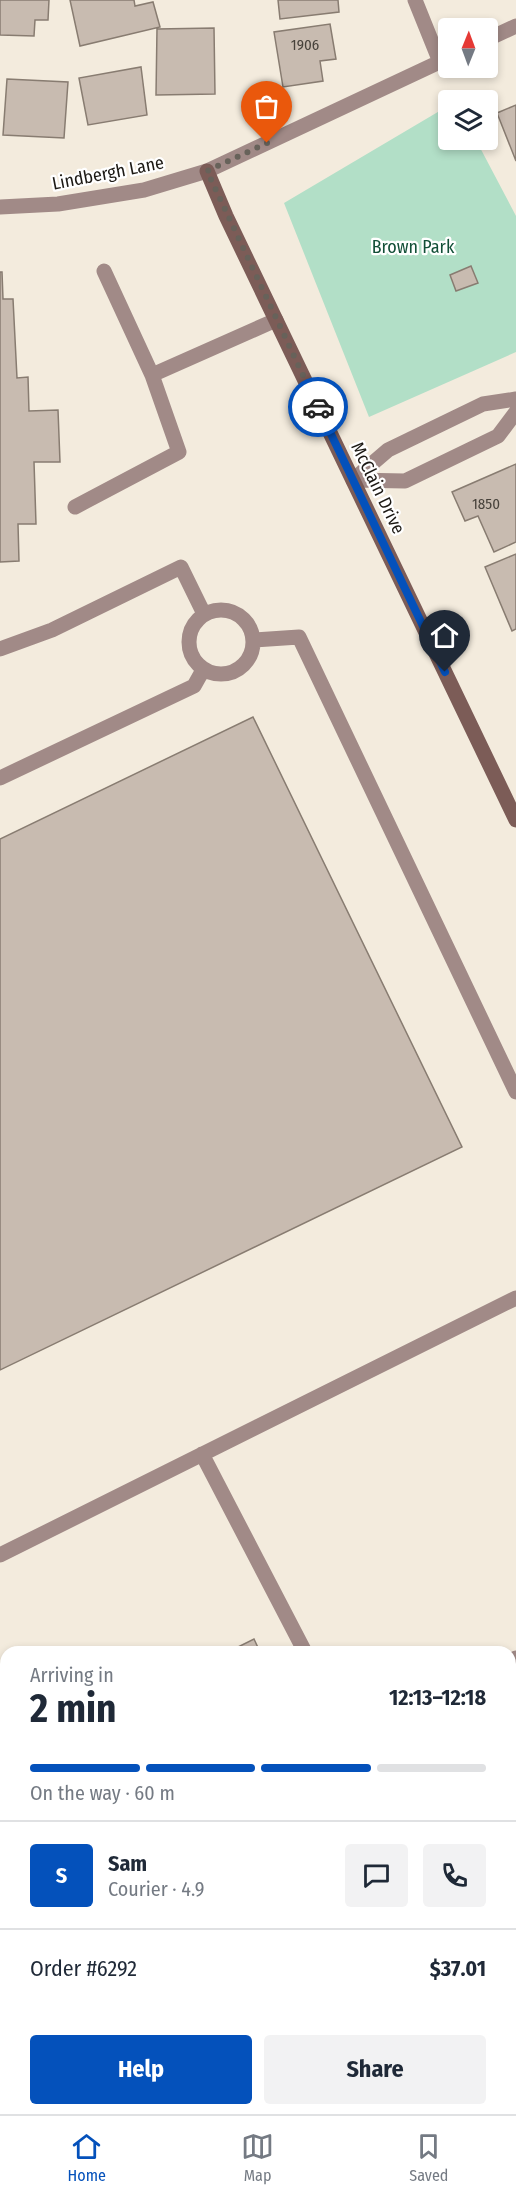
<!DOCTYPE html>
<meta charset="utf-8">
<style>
:root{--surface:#fff;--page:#f2f2f3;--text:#1f2937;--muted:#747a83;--line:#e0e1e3;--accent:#0451bb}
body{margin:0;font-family:"Fira Sans Condensed",sans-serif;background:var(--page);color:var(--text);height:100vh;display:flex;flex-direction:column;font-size:22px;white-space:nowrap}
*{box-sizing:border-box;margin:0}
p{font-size:20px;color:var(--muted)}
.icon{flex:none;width:33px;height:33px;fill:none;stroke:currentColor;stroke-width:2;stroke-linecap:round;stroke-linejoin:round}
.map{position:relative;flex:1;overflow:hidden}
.sheet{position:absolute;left:0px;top:1646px;width:516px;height:470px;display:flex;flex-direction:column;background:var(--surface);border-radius:18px 18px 0 0;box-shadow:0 3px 9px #0003}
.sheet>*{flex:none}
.needle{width:39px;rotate:1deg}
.controls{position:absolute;left:438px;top:18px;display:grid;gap:12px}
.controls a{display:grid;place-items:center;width:60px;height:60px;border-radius:6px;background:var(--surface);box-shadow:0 3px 9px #0003;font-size:30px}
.pin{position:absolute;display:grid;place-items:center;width:51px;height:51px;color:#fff;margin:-62px -26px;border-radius:50% 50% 50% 0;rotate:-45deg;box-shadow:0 0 6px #0007}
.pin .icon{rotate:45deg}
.courier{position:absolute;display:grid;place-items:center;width:60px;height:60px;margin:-30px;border:4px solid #0451bb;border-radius:50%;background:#fff;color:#222;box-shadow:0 2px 8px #0007}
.headline em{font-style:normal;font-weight:700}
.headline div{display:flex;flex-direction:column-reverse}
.headline{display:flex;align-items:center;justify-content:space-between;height:102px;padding:0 30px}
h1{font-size:39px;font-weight:700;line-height:45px}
.bar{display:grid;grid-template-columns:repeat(4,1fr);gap:9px 6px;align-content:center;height:72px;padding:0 30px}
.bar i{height:8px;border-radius:4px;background:var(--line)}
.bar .on{background:var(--accent)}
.bar p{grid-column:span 4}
.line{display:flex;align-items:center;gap:15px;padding:0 30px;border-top:2px solid var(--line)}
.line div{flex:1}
.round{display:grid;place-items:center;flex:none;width:63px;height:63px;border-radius:6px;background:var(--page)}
.button{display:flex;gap:12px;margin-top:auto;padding:12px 30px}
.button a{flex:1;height:69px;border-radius:6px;background:var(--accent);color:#fff;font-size:24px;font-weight:700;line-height:69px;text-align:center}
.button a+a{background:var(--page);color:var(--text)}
.menu{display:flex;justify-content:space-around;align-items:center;height:84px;border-top:2px solid var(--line);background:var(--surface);font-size:16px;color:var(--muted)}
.menu a{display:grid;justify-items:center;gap:3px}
.menu .on{color:var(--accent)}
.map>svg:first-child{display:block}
</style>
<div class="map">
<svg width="516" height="2114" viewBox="0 0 516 2114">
<rect width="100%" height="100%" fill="#f3ebdd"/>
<path fill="#b2dfc7" d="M448,106V140H476L516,216V352L369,417L284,203Z"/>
<path fill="#c8bbb0" stroke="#887c71" stroke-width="1.5" d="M0,0H49L48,20H35L34,36L0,35Z
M70,0H134L135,6L153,2L160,27L80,46Z
M278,0H338L339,12L280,19Z
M330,24L336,59L320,61L323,81L283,87L274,32Z
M214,28L215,94L156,95L157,29Z
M141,67L147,115L88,125L79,78Z
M7,79L68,82L64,138L3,135Z
M516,105V161L497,113Z
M471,266L478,283L456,291L450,275Z
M0,272H2L3,299H13L17,378L28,377L29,411L58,410L60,462H34L36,524H18L19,561L0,562Z
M516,464V542L494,552L478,516L465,521L452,492Z
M516,554V629L512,631L485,567Z
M253,717L462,1147L0,1370V839Z
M254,1639L260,1652H228Z
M6,1759V2109H144L133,2114H0V1762Z"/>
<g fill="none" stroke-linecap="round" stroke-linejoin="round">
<path stroke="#a18a87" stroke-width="15" d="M152,375L276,320
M75,507L179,452L152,375L104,271
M189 642a32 32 0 1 1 64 0a32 32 0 1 1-64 0Z
M254,640L299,637L516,1092
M0,649L52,630L181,567L204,614
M0,778L194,686L203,670
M202,1454L305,1652
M0,1555L516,1298
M510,1661L516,1658
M510,1824L516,1836
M510,2053L516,2065
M250,2114L260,2109"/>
<path stroke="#a18a87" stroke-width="15" d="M415,0L440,62
M488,39L516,26
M0,207L58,204L144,190L207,171L448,58
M353,480L405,481L498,436L516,412
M353,480L388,450L483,404L516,399"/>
<path stroke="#7c5c57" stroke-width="15" d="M207,171L226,216L516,820"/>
</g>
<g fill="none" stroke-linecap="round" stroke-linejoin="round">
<path stroke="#67625a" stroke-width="6" stroke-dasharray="0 10.8" d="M267,143L207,171L318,407"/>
<path stroke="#0451bb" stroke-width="8" d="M318,407L445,672"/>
</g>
<g text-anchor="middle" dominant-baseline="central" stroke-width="4.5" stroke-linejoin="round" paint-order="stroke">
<g font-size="15" fill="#47423b">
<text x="305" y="45">1906</text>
<text x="486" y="504">1850</text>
</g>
<g font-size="18" fill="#1c1914" stroke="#fff">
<text transform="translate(108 173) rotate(-11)">Lindbergh Lane</text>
<text transform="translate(378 488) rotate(64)">McClain Drive</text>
</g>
<g font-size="18" fill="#124f37" stroke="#fff">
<text x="413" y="247">Brown Park</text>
</g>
</g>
</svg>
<div class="controls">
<a><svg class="needle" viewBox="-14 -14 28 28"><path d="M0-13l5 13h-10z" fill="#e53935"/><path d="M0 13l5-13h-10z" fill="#747a83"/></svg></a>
<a><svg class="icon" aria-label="layers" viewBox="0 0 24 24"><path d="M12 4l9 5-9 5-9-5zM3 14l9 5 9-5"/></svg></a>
</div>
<div class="pin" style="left:267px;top:143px;background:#ea580c"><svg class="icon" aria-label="bag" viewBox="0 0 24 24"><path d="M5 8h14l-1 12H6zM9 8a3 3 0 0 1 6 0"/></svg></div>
<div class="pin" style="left:445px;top:672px;background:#1f2937"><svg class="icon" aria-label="home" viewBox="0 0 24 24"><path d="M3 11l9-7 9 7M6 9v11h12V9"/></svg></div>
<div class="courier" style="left:318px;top:407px"><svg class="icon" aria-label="car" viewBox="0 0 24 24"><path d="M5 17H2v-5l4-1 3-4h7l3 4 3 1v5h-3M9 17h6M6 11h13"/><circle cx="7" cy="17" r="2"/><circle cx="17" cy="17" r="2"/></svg></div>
<section class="sheet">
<div class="headline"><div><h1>2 min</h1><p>Arriving in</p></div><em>12:13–12:18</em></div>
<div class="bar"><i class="on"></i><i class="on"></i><i class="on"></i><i></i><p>On the way · 60 m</p></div>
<div class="line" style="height:108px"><b class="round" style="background:var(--accent);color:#fff">S</b><div><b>Sam</b><p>Courier · 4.9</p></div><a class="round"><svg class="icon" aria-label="chat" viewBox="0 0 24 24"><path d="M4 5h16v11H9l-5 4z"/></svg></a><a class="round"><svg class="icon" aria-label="phone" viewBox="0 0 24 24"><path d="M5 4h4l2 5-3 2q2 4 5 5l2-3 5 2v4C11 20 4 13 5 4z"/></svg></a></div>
<div class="line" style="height:78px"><div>Order #6292</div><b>$37.01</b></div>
<div class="button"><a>Help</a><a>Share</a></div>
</section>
</div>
<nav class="menu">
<a class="on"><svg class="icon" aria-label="home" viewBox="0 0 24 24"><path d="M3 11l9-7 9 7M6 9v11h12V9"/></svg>Home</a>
<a><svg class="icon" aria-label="map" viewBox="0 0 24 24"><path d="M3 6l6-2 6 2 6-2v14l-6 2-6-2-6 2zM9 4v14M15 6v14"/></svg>Map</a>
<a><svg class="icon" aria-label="saved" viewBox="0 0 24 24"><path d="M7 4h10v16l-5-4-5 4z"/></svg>Saved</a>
</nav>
